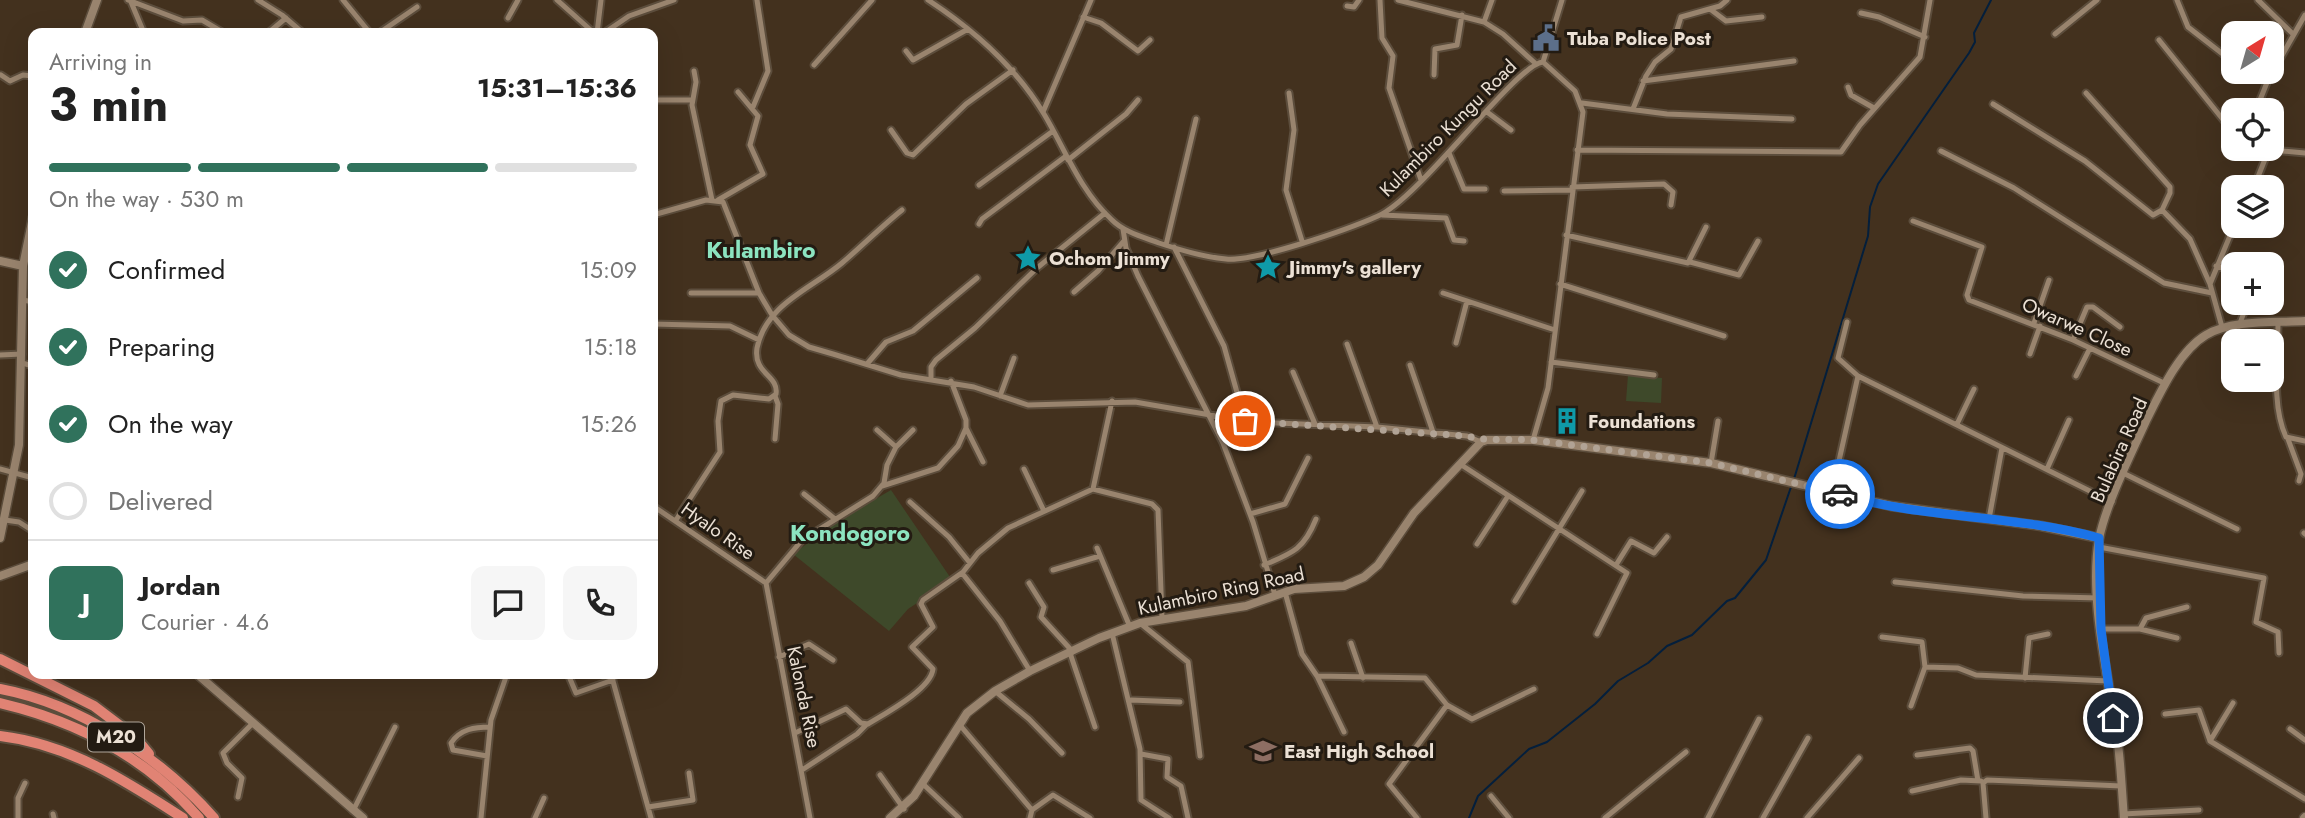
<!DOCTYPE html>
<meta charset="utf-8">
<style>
:root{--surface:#fff;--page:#f6f6f6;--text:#222;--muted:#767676;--line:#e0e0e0;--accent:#30725c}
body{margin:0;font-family:Jost,sans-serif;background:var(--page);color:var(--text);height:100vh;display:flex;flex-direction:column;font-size:26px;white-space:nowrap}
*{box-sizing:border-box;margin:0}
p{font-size:23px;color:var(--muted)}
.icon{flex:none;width:38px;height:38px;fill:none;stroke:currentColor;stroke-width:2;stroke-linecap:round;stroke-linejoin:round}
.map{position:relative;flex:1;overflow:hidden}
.panel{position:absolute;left:28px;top:28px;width:630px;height:651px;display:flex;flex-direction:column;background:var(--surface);border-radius:14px;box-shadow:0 7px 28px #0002}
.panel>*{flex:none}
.needle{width:46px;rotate:37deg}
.fabs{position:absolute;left:2221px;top:21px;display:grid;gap:14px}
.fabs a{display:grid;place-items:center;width:63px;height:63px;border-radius:14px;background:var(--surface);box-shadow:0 7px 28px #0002;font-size:35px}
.pin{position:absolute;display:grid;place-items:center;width:60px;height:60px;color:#fff;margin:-30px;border:4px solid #fff;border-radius:50%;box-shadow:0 2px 7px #0007}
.courier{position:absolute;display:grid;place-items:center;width:70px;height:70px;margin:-35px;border:5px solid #1a73e8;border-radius:50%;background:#fff;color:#222;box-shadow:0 2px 9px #0007}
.overview em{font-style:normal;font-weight:700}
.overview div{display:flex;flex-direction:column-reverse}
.overview{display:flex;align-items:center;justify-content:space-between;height:119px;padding:0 21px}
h1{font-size:46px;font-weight:700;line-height:52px}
.bar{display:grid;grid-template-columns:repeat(4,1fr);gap:10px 7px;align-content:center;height:84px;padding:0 21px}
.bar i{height:9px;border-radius:5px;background:var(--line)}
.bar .selected{background:var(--accent)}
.bar p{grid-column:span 4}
.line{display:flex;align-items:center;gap:18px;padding:0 21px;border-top:2px solid var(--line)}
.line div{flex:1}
.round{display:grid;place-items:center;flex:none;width:74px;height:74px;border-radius:14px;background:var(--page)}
ol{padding:0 21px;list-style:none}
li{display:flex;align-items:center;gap:21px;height:77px}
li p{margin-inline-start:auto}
li .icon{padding:7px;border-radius:50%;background:var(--accent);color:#fff;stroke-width:4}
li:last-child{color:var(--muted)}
li i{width:38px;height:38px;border:4px solid var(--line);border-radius:50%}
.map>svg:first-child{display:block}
</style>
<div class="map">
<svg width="2305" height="818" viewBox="0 0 2305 818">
<rect width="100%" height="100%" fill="#43311e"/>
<path fill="#3e492a" d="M1628,375L1662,378L1661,403L1626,401Z
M891,490L952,580L908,609L889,631L793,554L839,520Z"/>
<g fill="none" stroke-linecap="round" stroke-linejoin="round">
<path stroke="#041f3c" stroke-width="2" d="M1794,479L1868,236L1870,207L1878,184L1969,53L1975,42L1974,33L1991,0
M1469,818L1478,796L1529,749L1547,742L1595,704L1618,681L1648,663L1667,646L1692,635L1727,601L1735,598L1766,560L1792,484"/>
<defs>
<path id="street" d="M128,0L183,21L202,20L224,33
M258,0L282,15L303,33
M343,0L370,33
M557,0L594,33
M928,0C974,30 1015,66 1044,114C1065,149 1080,191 1112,220C1124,232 1143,237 1159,243C1180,250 1204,257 1226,259C1255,262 1349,229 1378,216C1421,197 1516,64 1543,62
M1380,0L1382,38L1393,56L1389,88L1421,180
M1398,0L1484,22L1503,34L1535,63
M2177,0L2188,27L2233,62
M2258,0L2293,34
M131,2L144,33
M1347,6L1354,7L1359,0
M1710,9L1726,21L1762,17
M1861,13L1879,17L1925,37
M1083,17L1101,23L1138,51L1150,40
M508,18L518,0
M1484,22L1492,0
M268,33L286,18
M379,33L417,7
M597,33L601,0
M604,33L629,16L674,0
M2055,34L2097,0
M2159,40L2233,132
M906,51L913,60L968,29
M1543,62L1562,0
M814,65L872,0
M694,71L696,82L692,105L712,200
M2251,72L2268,80
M1,75L10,81L23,75L33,76
M1434,75L1435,49L1457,45L1462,15
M1643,81L1794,61
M1848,87L1851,95L1874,108
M1289,93L1294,130L1286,190L1302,241
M2086,93L2170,187V193L2162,210L2190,239L2210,284
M653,100H692
M1582,103L1667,114L1792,119
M1993,104L2085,161L2153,215L2162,210
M753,107L768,71L757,0
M1633,109L1646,76L1655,62L1671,49L1681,17L1720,6L1727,0
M2256,110L2268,80L2305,15
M1043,112L1091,0
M1487,112L1511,130
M891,130L907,153L913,155L966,104L1013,70
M1577,150L1841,152L1860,125L1920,57L1930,0
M2271,150L2305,153
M1941,151L2014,188L2164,283L2212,293
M1449,153L1464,189H1485
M1068,160L1126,114L1138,100
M979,185L1053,131
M1572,187L1664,184L1673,192L1671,205
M2254,187L2269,149
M1504,191L1572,190
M718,200L763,174L750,145L758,116L738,92
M653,215L706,200L723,202L759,293L772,315L789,335L809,347L833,354L901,375L974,387L1028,405L1135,402L1251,422L1377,427L1467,436L1481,442
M1382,215L1446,218L1454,240L1464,241
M1913,221L1982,247L1967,295L1969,300L2073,340L2166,384
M979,224L982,219L1066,156
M1123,229L1126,248L1138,276L1223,443L1253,522L1275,595
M1566,235L1688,263L1706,227
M1166,245L1196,119
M1174,247L1224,346L1245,421
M1690,262L1739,275L1758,241
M2216,266L2233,271
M1560,284L1724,336
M1074,292L1098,271L1124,241
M691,293H759
M1443,293L1555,330
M23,300L33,302
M1847,322L1838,358L1858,376L2112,502
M2034,323L2049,280
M2278,323C2278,359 2271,404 2286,437L2305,441
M653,324L730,326L759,340
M2239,326L2247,304
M2222,327L2210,284L2234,226
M2073,340L2087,307H2093L2120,327
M1456,343L1467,301
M1347,344L1377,427
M2030,354L2040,326
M0,355L22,354
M1551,362L1654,375
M22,363L33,366
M867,364L886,342L913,331L977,278
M1410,365L1434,435
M1293,372L1315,424
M2076,376L2090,348
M931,378V367L936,360L975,328L1037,268L1105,213
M775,396L778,404L775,439
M1000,396L1014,358
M1957,424L1974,389
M966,428L983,462
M2288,439L2301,474L2299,481
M1533,440L1548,388L1583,112L1575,91L1543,62
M896,447L913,430
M1711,463L1718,421
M1460,464L1627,573L1597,634
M0,469L33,478
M1024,469L1044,511
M2047,469L2069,420
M2123,473L2237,529
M882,486L938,468L958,446L966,428V420L951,381
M1093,489L1152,504L1158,510L1162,618
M1093,489L1112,401
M1832,492L1858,376
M804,494L835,519
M910,502L949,537L970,563
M653,506L766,583
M1250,514L1285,504L1308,458
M1989,519L2002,448
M5,520L19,522L33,531
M676,520L720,452L718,421L721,401L733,395L769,399L776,394C779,375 753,374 757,348C766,304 811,289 842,263C862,246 881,227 902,210
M2304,533L2305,534
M1477,544L1508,496
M2099,547L2264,578L2256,622L2278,632L2279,653
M1097,548L1130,627
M1264,565C1293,553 1304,549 1316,519
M1616,565L1631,541L1654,553L1667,537
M1053,570L1100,556
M962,573L1000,621L1030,671
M1895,582L2023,596L2099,598
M766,583L810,818
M766,583L802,540L873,496L884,483L887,465L896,447L877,430
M1029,583L1044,607L1041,617L1073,652
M1285,592L1302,654L1317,676L1425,678L1447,705L1472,719L1534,689
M1515,601L1582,491
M1140,623L1188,662L1200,756
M2101,629H2140L2177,638
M2140,629L2146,618L2187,607
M1112,633L1140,749L1141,800L1169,818
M1882,637L1922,642L1925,667
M1351,643L1363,678
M1070,653L1095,727
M779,657L809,644L833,660
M568,674L576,693L613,680
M611,674L651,818
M1317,676L1344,732
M2025,678L2029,638L2048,634
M995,691L1029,719L1062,753
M1131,700L1180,702
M1911,706L1925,667L1958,668L1976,675L2108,681
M2165,714L2199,710L2210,741
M959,724L1032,810
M2290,729L2305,740
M795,733L846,709L861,723L868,724C886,713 931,689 933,669L912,647L933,627L921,604L923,600L963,572L978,553L1008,528L1093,489
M2210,741L2305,799
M2210,741L2233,703
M1141,754L1168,759L1167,777L1181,786L1188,818
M1917,755L1970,748L1973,751L1978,781
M487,756L453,750L451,743C460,729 475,727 490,727
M802,770L857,734L866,725
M880,775L904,809
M923,784L959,818
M1912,791L1961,780L1981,781
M1491,796L1509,818
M238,797L242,778L227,763L223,753L253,723
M648,807L693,800L689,773
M353,811L395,727
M53,814L54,818
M2123,814L2199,810
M18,818V798L25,783
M481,818L491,720L507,674
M535,818L544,798
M1030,818L1032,810L1053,795L1090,818
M1417,818L1389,784L1447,705
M1605,818L1686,752
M1708,818L1759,719
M1763,818L1808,738
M1807,818L1859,758
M1986,818L1983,783L1987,780L2121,786"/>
<path id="secondary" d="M85,33L97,0
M0,261L23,266
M0,538L19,445L23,266L33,217
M0,576L33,564
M197,674L363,818
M890,818L914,796L967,713L995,691L1030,671L1099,638L1140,623L1246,606L1294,589L1344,586L1364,577L1378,565L1414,513L1481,442L1487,440H1533L1711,463L1891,506L2041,526L2099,538
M2124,818C2122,793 2121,769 2118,744C2110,682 2088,600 2099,539C2106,504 2131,454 2146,421C2160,393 2179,351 2206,335C2232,319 2275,323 2305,321
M2304,818L2305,817"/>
<path id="highway" d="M0,659L94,706L135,737L149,754
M0,689C80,704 160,757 214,818
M0,703C77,721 147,758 199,818
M0,736C69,744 126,781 183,818"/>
</defs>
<use href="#street" stroke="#5c4d3c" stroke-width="9"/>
<use href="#secondary" stroke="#5c4d3c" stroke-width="11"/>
<use href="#highway" stroke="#5c4d3c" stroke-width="14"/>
<use href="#street" stroke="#99846e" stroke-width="5"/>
<use href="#secondary" stroke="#99846e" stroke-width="8"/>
<use href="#highway" stroke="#e18374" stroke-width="10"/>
</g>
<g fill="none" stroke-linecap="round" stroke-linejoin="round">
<path stroke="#b1a395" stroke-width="7" stroke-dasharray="0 12.6" d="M1245,421L1467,436C1488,442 1511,438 1533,440L1711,463L1840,494"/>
<path stroke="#1a73e8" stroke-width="9" d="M1840,494C1924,520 2015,514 2099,538L2101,629L2113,718"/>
</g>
<defs>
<symbol id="civic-bare" viewBox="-9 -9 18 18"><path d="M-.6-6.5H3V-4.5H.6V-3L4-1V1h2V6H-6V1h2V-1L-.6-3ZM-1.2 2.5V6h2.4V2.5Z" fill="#5c6f8a" stroke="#231b12" stroke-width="2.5" paint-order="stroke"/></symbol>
<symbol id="sight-bare" viewBox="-9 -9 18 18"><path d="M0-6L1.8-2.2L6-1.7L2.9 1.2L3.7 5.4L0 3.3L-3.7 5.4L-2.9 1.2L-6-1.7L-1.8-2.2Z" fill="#0f9aa8" stroke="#231b12" stroke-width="2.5" paint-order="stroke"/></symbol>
<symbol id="building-bare" viewBox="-9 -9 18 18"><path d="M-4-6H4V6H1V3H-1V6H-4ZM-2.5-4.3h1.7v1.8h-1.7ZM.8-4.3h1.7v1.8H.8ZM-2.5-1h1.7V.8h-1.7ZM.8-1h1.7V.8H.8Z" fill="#0f9aa8" stroke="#231b12" stroke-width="2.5" paint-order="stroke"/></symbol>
<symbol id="school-bare" viewBox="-9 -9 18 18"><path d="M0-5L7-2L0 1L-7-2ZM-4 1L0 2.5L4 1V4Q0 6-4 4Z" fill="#8d6e63" stroke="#231b12" stroke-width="2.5" paint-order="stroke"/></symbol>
</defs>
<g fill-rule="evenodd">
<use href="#civic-bare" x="1527" y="19" width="38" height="38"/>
<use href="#sight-bare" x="1009" y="239" width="38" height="38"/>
<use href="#sight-bare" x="1249" y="248" width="38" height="38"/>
<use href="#building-bare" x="1548" y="402" width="38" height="38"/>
<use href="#school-bare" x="1244" y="732" width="38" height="38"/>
</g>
<g text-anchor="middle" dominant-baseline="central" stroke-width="6" stroke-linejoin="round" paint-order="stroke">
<rect fill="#231b12" stroke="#b0a69a" stroke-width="2" x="88" y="722.5" width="56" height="29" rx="5"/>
<g font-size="18" font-weight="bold" fill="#ece1d5">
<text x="116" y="737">M20</text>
</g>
<g font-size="19" font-weight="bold" fill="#ece1d5" stroke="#231b12" text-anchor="start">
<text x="1567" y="38">Tuba Police Post</text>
<text x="1049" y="258">Ochom Jimmy</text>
<text x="1289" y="267">Jimmy's gallery</text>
<text x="1588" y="421">Foundations</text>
<text x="1284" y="751">East High School</text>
</g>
<g font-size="19" fill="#ece1d5" stroke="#231b12">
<text transform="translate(1448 128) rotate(-45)">Kulambiro Kungu Road</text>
<text transform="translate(2077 327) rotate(24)">Owarwe Close</text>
<text transform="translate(2119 450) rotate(-66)">Bulabira Road</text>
<text transform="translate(718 531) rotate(35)">Hyalo Rise</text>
<text transform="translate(1221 591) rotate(-12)">Kulambiro Ring Road</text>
<text transform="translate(804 697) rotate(78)">Kalonda Rise</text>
</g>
<g font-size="23" font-weight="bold" fill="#8ce4c0" stroke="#231b12">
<text x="761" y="250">Kulambiro</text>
<text x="850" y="533">Kondogoro</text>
</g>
</g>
</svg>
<div class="fabs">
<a><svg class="needle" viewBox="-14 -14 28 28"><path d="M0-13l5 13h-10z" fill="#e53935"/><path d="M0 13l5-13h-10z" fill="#767676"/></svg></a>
<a><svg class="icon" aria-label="locate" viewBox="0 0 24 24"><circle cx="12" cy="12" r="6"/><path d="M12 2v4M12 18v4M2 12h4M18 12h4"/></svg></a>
<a><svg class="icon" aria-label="layers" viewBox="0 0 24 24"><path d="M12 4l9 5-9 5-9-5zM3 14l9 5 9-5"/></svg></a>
<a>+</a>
<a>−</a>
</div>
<div class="pin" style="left:1245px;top:421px;background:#ea580c"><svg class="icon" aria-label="bag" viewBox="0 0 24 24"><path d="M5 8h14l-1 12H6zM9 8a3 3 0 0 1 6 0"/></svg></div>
<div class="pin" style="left:2113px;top:718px;background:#1f2937"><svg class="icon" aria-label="home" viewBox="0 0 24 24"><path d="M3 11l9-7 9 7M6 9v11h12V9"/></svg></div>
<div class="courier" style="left:1840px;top:494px"><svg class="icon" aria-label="car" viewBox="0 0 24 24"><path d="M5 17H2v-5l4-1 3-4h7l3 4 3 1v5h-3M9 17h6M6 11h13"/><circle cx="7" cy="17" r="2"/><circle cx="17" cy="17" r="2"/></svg></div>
<section class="panel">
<div class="overview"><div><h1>3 min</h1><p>Arriving in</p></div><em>15:31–15:36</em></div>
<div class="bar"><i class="selected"></i><i class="selected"></i><i class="selected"></i><i></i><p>On the way · 530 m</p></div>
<ol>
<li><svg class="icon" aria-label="check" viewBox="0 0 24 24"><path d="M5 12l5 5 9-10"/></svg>Confirmed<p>15:09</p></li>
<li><svg class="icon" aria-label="check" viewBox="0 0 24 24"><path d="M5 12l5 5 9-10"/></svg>Preparing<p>15:18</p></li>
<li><svg class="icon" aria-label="check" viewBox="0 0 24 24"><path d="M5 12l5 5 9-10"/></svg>On the way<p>15:26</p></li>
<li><i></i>Delivered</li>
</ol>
<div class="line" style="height:126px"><b class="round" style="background:var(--accent);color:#fff">J</b><div><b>Jordan</b><p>Courier · 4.6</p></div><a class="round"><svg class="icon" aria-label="chat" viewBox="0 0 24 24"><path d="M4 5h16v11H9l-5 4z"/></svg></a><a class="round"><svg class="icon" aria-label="phone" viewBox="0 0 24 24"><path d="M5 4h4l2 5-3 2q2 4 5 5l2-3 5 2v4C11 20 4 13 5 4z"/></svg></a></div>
</section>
</div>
